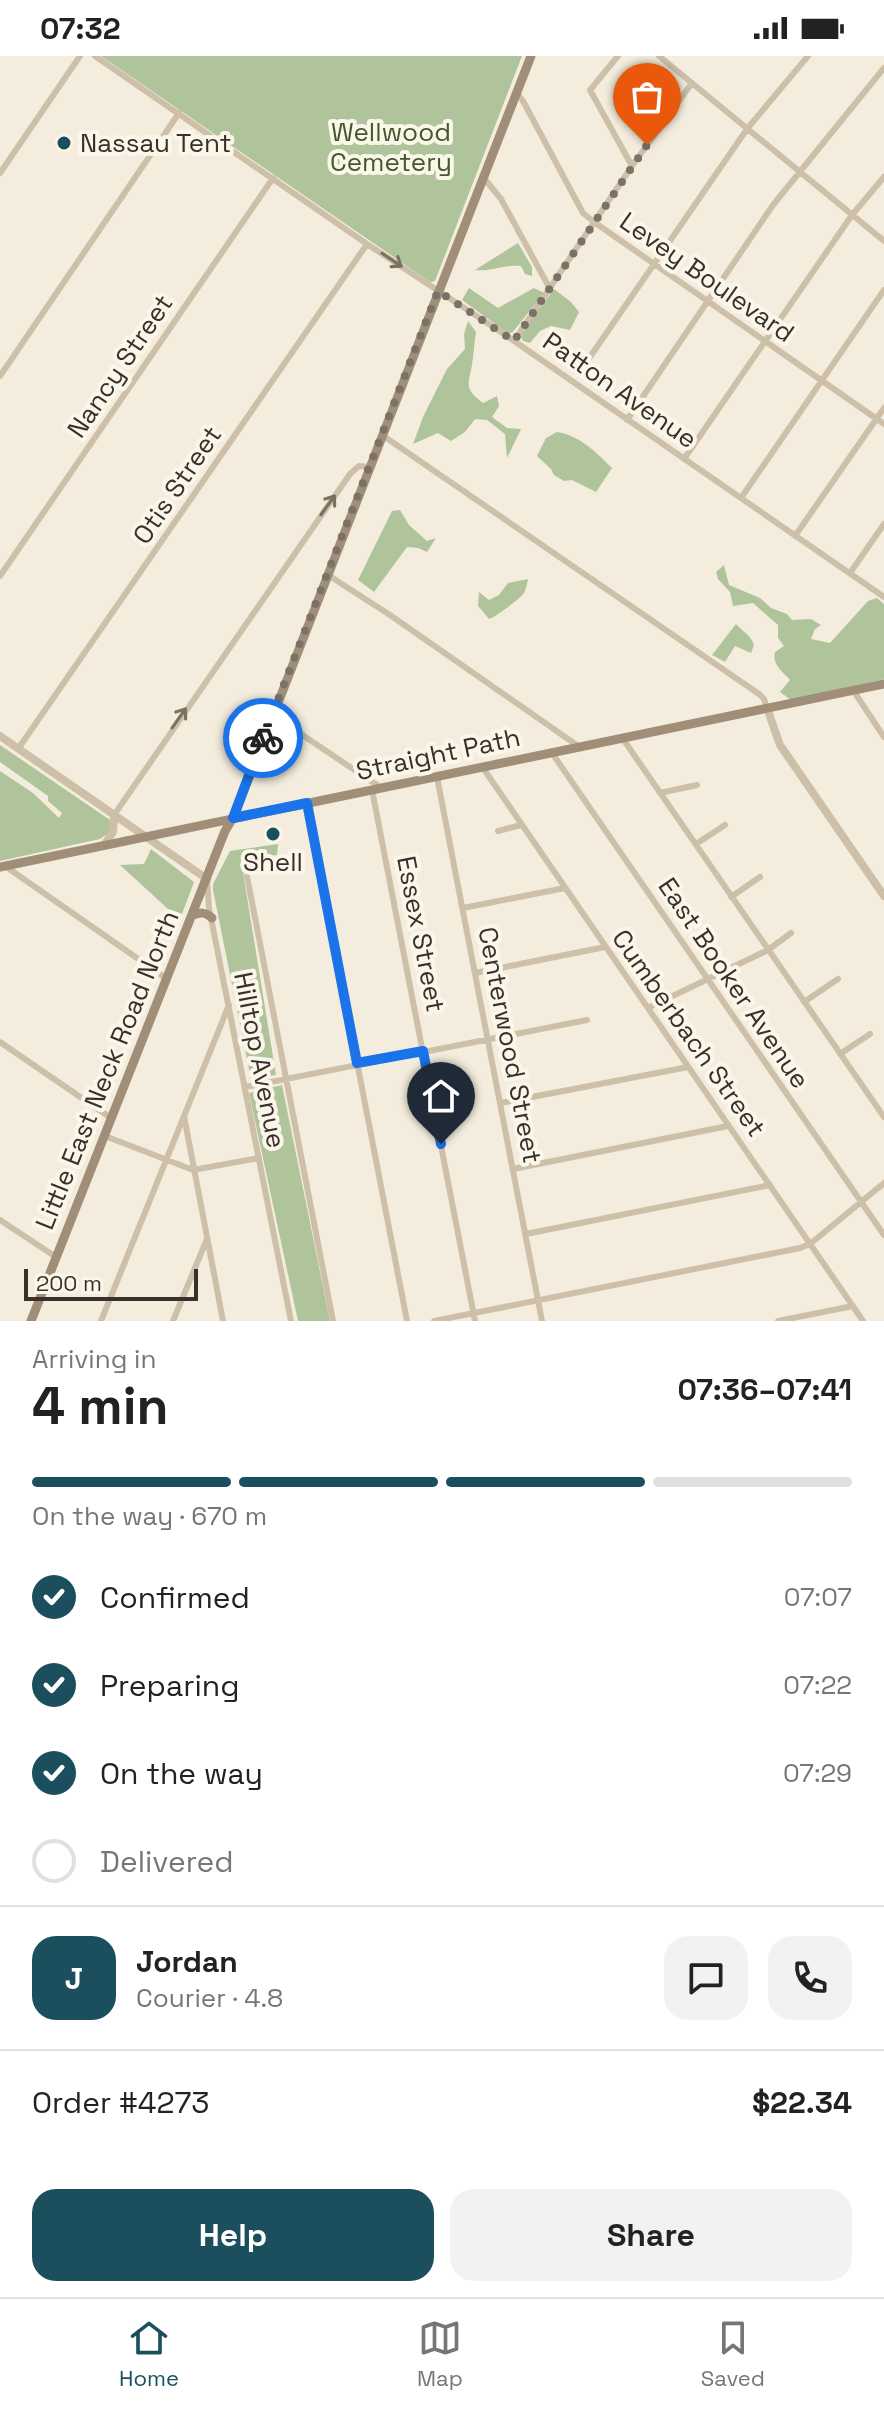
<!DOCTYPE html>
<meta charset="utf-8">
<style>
:root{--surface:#fff;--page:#f2f2f2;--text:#222;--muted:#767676;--line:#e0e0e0;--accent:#1b4f5e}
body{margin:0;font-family:"Space Grotesk",sans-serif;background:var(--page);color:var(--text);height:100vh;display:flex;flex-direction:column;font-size:30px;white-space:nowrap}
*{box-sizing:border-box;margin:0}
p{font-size:26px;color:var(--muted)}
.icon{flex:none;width:44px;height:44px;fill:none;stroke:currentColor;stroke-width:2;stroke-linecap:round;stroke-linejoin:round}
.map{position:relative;height:1265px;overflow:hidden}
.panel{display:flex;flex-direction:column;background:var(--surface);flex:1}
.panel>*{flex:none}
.scale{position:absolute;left:24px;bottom:20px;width:174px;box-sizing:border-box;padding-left:8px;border:4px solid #393029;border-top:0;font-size:22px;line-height:28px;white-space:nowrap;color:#393029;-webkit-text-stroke:6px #fbf6ea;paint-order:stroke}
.pin{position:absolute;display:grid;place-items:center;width:68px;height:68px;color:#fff;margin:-82px -34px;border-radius:50% 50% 50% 0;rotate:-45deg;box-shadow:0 0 8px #0007}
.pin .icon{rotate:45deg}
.courier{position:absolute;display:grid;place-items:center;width:80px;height:80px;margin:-40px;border:6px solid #1a73e8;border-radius:50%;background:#fff;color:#222;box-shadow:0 2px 10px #0007}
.head em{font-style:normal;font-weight:700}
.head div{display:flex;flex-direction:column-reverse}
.head{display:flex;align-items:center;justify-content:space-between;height:136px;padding:0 32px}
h1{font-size:52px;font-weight:700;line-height:60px}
.bar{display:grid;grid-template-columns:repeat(4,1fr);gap:12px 8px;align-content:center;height:96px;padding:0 32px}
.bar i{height:10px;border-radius:6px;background:var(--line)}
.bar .current{background:var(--accent)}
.bar p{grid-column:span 4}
.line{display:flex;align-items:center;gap:20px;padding:0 32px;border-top:2px solid var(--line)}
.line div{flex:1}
.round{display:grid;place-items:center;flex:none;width:84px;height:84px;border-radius:24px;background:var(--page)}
ol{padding:0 32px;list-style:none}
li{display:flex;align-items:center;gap:24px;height:88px}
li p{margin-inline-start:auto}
li .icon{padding:8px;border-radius:50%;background:var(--accent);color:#fff;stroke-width:4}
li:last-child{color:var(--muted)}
li i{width:44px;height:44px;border:4px solid var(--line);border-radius:50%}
.primary-button{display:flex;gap:16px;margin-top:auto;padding:16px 32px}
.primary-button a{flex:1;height:92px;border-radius:24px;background:var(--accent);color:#fff;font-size:32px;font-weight:700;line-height:92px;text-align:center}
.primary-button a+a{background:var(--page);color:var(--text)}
.status{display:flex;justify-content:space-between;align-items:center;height:56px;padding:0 40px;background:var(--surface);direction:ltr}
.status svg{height:22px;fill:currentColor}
.tabs{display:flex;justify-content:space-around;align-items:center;height:112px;border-top:2px solid var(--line);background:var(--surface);font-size:22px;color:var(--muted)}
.tabs a{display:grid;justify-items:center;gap:4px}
.tabs .current{color:var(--accent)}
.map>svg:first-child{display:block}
</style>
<div class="status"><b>07:32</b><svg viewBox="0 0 49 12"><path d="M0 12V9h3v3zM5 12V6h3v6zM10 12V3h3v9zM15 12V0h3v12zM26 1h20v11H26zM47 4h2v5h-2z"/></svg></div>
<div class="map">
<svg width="884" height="1265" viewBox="0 0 884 1265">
<rect width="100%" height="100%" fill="#f4eddd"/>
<path fill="#b0c49c" d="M101,0H522L435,225L430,226Z
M518,187L532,211V220L525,218L521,210C504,208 492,216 475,214Z
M469,232L498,252L534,232L544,237L512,277L506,276L462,244Z
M554,233L571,246L579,256L570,274L551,270L540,275L530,287L523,285L521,281L524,273Z
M468,265L476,276C474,287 474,298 472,309C468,330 464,332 483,347L497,340L499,350L492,361L507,372L521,373L507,402L505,378L487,364L475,363L465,376L451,385L438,377L413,388L423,361L447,313L465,293L464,278Z
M557,376C579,379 596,396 612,412L596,436L572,424L564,425L554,419L551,413L537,400L546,382Z
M400,454L409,469L427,485L436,482L427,496L418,492L407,491L374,536L358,524L392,455Z
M724,509L729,529L760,542L771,552L787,558L792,564L811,563L821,569L815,573L811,583L830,587L868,545L877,542L884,548V623L791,644L780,636L790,624C782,615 772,609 775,596L784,590L778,582V569L753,547L733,550L730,536L718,523L716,516Z
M528,523C528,525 525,536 524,537C521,542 494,562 489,563L478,550L479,536L489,544L499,539L508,527Z
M736,568C743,576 751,579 754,589L751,597L735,590L725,606L712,599Z
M0,689L110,764V776L100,783L0,805V715L33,737L59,762L62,757L48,745V740L0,706Z
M278,788L277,799L241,804L276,1019L251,1023L213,834V828L230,795Z
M151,793L194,826L182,858L168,853L120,809L144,808Z
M282,1029L330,1265H298L249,1037Z"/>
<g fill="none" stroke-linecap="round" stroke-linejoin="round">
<path stroke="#cdbfa8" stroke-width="6" d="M95,0L367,188L504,278L884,541
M618,0L590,34L632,110
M659,0L884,185
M516,36L523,45L583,157L594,166L884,368
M0,117L80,0
M483,121L501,143L549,231
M514,285L632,110L692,27
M590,301L747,73L808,0
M0,320L179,57
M627,364L773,149L884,12
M382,379L759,638L764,643L767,652
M684,403L852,159L884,121
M741,442L884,234
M795,480L884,352
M850,517L884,468
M328,519L390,559L581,692
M0,520L273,122
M853,634L884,681
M286,668L383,733
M623,683L884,1061
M18,693L367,188
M552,697L884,1179
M483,712L863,1265
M437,721L542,1265
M372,734L475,1265
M660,737L697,729
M307,747L407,1265
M114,759L350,418L359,410L369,411
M498,775L521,769
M696,788L725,769
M5,810L167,923
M245,810L333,1265
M207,823L209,852L291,1265
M731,841L760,821
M463,852L565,832
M475,917L605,891
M804,946L838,923
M648,952L768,894L791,877
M0,986L111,1062
M840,998L870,978
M245,1031L587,964
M501,1047L688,1011
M184,1060L223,1265
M105,1080L193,1114L259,1102
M513,1113L728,1070
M0,1164L56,1201
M526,1178L770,1129
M101,1265L229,949
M173,1265L207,1183
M434,1265L800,1192L810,1188L884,1127
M778,1265L853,1250"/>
<path stroke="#cdbfa8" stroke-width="8" d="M767,652L780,689L884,840
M0,680L207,823
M104,789L113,776L114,759"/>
<path stroke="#a18e79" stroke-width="9" d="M0,811L884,628
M193,859C201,856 205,856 212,862
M31,1265L225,775L233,762L531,0"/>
</g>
<defs><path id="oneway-shaft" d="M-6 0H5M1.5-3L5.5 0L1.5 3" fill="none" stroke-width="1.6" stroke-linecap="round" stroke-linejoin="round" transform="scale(2)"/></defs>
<g stroke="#7c7062">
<use href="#oneway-shaft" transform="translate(392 204) rotate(34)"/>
<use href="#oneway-shaft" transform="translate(328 449) rotate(-54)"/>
<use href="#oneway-shaft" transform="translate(179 662) rotate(-55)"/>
</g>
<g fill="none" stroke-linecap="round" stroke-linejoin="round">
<path stroke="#7a7268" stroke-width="8" stroke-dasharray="0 14.4" d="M263,682L438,235L514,285L647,89"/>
<path stroke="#1a73e8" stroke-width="10" d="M263,682L233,762L307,747L357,1007L423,995L441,1088"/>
</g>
<g fill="#1b4f5e" stroke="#fbf6ea" stroke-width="3">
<circle cx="64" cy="87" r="8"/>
<circle cx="273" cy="778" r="8"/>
</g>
<g text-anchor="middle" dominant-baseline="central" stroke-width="8" stroke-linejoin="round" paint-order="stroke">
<g font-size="26" fill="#41592b" stroke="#fbf6ea">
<text x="391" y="76">Wellwood<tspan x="391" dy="30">Cemetery</tspan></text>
</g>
<g font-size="26" fill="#393029" stroke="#fbf6ea" text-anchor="start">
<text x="80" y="87">Nassau Tent</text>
<text x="273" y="806" text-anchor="middle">Shell</text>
</g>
<g font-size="26" fill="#393029" stroke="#fbf6ea">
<text transform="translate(707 221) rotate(35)">Levey Boulevard</text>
<text transform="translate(120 310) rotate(-56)">Nancy Street</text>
<text transform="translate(620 334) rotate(35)">Patton Avenue</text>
<text transform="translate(177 429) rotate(-56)">Otis Street</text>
<text transform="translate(438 698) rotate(-12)">Straight Path</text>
<text transform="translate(421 878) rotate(79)">Essex Street</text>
<text transform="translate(734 927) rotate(56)">East Booker Avenue</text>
<text transform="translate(689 977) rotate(55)">Cumberbach Street</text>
<text transform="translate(510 989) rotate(79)">Centerwood Street</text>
<text transform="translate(260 1004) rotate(79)">Hilltop Avenue</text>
<text transform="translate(107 1014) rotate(-68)">Little East Neck Road North</text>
</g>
</g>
</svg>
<div class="scale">200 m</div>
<div class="pin" style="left:647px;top:89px;background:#ea580c"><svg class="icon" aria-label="bag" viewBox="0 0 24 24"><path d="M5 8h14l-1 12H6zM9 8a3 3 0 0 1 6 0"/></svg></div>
<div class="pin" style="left:441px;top:1088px;background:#1f2937"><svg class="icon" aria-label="home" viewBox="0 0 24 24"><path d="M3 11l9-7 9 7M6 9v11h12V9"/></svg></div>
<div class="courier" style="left:263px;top:682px"><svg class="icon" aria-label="bike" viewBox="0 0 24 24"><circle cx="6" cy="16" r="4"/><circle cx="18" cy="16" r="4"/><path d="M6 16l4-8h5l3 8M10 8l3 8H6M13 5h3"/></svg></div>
</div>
<section class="panel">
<div class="head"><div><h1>4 min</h1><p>Arriving in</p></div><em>07:36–07:41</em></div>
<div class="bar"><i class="current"></i><i class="current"></i><i class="current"></i><i></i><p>On the way · 670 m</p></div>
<ol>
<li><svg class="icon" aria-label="check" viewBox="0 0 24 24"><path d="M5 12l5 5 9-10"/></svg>Confirmed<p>07:07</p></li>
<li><svg class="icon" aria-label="check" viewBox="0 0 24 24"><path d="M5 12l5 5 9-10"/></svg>Preparing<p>07:22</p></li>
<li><svg class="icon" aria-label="check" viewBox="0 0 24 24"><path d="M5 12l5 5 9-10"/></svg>On the way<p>07:29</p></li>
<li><i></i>Delivered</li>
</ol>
<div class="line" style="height:144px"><b class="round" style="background:var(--accent);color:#fff">J</b><div><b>Jordan</b><p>Courier · 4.8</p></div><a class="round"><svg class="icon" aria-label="chat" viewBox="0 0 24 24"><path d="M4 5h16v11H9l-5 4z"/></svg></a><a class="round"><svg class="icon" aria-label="phone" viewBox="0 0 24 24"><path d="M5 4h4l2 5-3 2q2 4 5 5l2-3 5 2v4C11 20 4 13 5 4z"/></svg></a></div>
<div class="line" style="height:104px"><div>Order #4273</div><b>$22.34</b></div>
<div class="primary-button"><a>Help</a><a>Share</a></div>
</section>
<nav class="tabs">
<a class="current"><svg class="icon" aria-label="home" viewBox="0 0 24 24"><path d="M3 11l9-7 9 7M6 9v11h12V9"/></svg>Home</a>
<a><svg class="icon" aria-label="map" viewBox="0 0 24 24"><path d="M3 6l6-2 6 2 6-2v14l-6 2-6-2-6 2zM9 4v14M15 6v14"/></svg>Map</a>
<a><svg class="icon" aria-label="saved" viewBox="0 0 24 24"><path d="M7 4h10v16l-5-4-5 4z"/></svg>Saved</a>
</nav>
